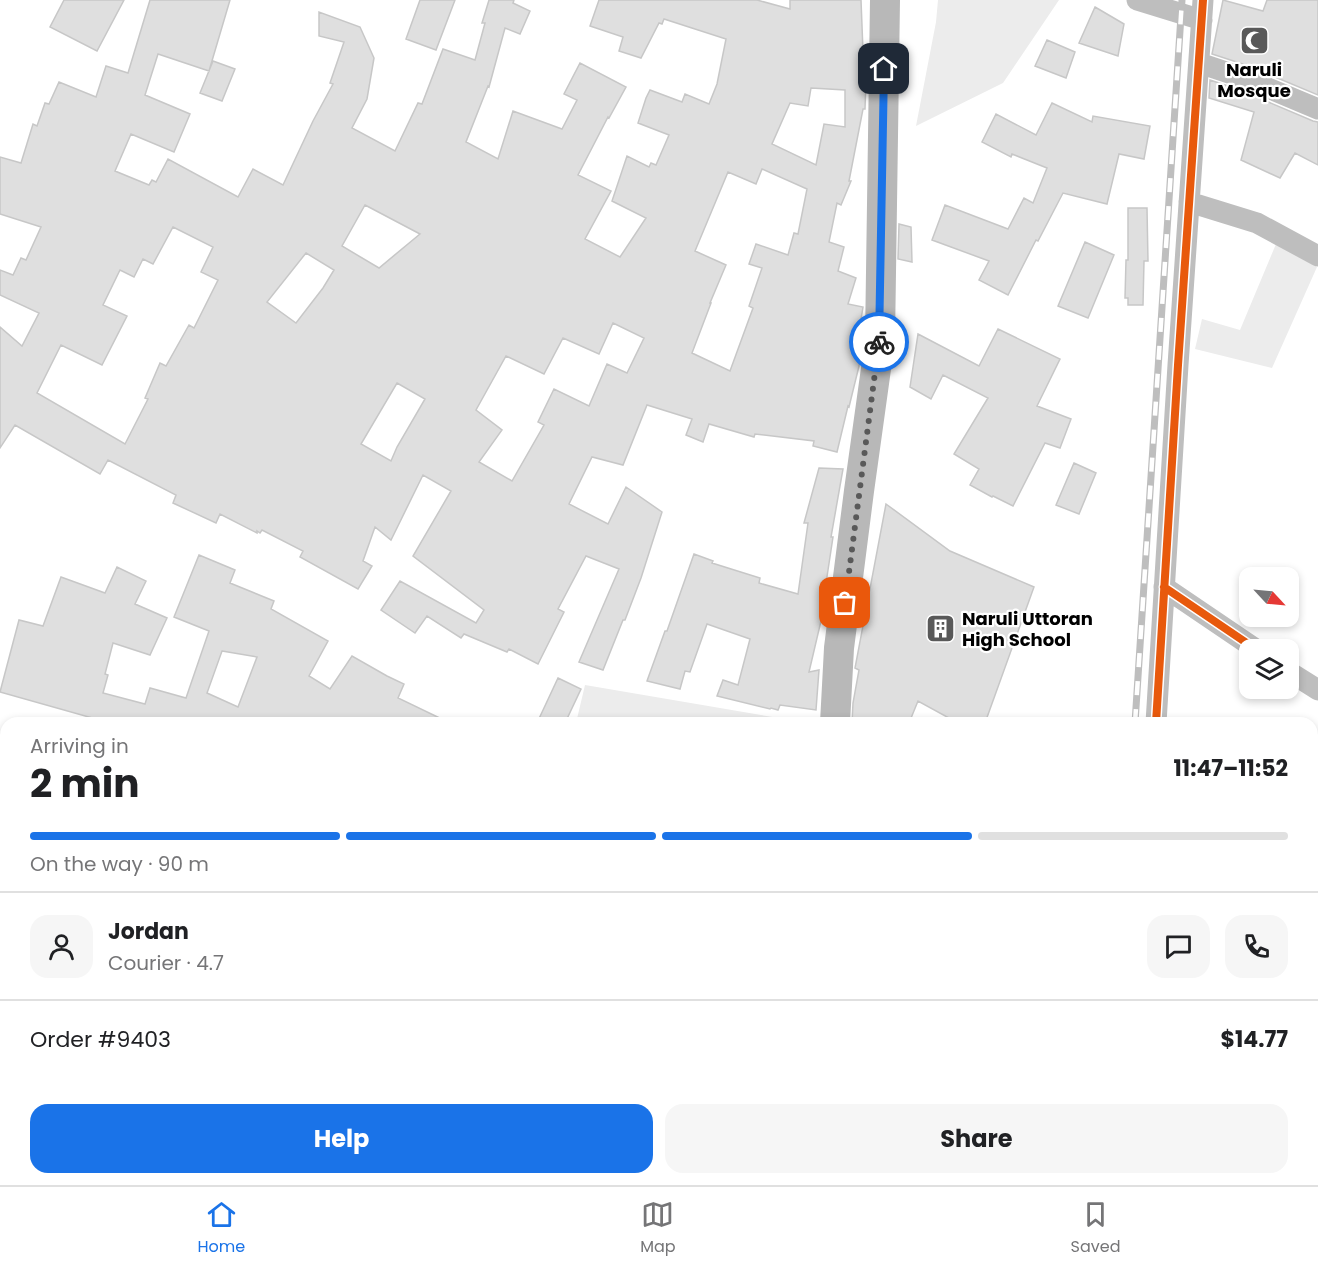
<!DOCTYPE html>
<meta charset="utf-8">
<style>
:root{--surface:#fff;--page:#f6f6f6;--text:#202124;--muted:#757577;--line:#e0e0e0;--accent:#1a73e8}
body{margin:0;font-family:Poppins,sans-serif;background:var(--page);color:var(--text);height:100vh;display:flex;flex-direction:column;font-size:22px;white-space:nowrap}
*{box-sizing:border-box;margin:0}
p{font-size:20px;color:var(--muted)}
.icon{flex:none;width:33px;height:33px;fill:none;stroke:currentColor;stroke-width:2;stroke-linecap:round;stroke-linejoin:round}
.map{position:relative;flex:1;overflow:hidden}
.drawer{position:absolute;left:0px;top:717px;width:1318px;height:468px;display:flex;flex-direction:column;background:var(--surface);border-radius:18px 18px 0 0;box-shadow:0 3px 9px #0003}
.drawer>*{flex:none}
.needle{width:39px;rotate:116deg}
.controls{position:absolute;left:1239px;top:567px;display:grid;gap:12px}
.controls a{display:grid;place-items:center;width:60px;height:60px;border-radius:12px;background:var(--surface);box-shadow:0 3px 9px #0003;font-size:30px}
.pin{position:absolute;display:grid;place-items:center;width:51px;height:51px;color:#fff;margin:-26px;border-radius:12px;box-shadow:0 3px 9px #0006}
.courier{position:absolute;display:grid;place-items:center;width:60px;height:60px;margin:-30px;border:4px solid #1a73e8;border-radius:50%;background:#fff;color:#222;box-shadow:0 2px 8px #0007}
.overview em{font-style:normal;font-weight:700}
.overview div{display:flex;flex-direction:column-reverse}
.overview{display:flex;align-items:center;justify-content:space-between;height:102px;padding:0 30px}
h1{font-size:39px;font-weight:700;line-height:45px}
.bar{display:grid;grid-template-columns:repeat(4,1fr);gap:9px 6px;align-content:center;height:72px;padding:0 30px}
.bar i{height:8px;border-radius:4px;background:var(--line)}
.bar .current{background:var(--accent)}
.bar p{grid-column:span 4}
.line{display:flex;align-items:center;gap:15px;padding:0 30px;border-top:2px solid var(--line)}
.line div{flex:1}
.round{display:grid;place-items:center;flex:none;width:63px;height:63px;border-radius:18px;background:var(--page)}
.action{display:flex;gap:12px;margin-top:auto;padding:12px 30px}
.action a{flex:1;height:69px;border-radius:18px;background:var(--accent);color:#fff;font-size:24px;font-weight:700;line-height:69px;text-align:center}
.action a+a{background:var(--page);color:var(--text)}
.tab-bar{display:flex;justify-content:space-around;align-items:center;height:84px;border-top:2px solid var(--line);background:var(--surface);font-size:16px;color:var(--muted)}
.tab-bar a{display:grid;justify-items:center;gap:3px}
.tab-bar .current{color:var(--accent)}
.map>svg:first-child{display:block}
</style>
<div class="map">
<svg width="1318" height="1185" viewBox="0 0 1318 1185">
<rect width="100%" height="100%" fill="#fff"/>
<path fill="#ececec" d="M938,0H1059L1003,83L916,126L936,22Z
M1276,244L1317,267L1272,368L1195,349L1202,319L1240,330Z
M585,685L808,723H576Z"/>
<path fill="#dfdfdf" stroke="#c7c7c7" stroke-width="1.5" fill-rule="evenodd" d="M64,0H124L97,51L50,27Z
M150,0H230L209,71L158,54L145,95L190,114L174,152L131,134L115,171L149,185L152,180L156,182L168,159L238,197L253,169L283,185L313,121L333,84L330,83L344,42L319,36V12L360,27L374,58L367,99L352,128L395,151L418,103L422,104L443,49L475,60L485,23H482L489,0H514L513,3L530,11L520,34L505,28L489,87L488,86L466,142L498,159L513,111L562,129L577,100L564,94L580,63L626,87L609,118L608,117L578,175L611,191L585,239L620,257L646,218L612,201L627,156L649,167L651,163L656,165L669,135L638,123L646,98L650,90L682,102L685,94L709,104L717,84L726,39L664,19L662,24L659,23L641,58L619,51L623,37L590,26L599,0H757L790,9V0H861L863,51L867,50L865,109H863L849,181H851L841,205L837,203L829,242L844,247L838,271L856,278L848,304L863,307L855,356L860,357L859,366L849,407L848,406L837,452L813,446L814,441L755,434L754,437L709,424L703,442L686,435L692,419L647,405L623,465L592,457L569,504L608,524L626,487L662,512L641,578L625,620H623L603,670L579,662L619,569L586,556L558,609L564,612L538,664L509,649L507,652L464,634L461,638L427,616L415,633L381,610L400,581L476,623L484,610L413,556L451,491L423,475L391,540L375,527L363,561L372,566L358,589L300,557L303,551L262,530L260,533L257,531V533L220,514L216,523L173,503L176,495L108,460L100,474L15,425L0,448V327L22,346L39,313L0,295V270L13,275L21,258L26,260L41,227L0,214V157L21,163L33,124L37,126L45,103L49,104L59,82L96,97L106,66L128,73ZM811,88L845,90V127L824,124L816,165L772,144L790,103L808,106ZM762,169L807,189L798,234L794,233L788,255L756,244L749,264L762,268L749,306L753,308L730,371L692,353L711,303H710L726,265L695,251L728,172L756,184ZM365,205L420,234L379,268L342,246ZM173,227L213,247L201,272L218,280L194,328L189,325L166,366L160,363L145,398L148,399L125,444L37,393L61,345L102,365L127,316L103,305L120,270L134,277L143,259L153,264ZM306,253L334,270L323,288L296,323L267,302ZM613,323L644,338L627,373L607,364L589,406L554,389L538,422L544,425L512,481L479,462L502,430L476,410L506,356L544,374L563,338L599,354ZM397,383L425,399L397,447L391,461L361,444Z
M420,0H455L436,50L406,39Z
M1223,0L1263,11L1267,0H1318V95L1249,66L1212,54Z
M1095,7L1124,24L1118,56L1079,43Z
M1047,40L1075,52L1066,78L1035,66Z
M213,61L235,69L222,101L200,93Z
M1210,80L1240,90L1313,121L1318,122V165L1295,153L1280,178L1241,160L1254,112L1209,98Z
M1052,103L1092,122L1093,116L1150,126L1144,159L1119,154L1107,204L1063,193L1038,241L1036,240L1008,295L979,280L989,261L932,240L945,205L1008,229L1024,198L1033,203L1047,168L1012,154L1011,157L982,142L996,114L1036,135Z
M1128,208H1147L1148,261H1144L1143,305H1128V298H1125L1126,260H1128Z
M899,224L911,227L912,262L898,259Z
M1085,242L1114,255L1088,318L1058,306Z
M998,329L1060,359L1037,406L1071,419L1060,448L1045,443L1013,506L993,496L992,497L970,485L979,469L954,454L988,398L943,375L931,399L910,387L918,334L979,366Z
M1074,463L1096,473L1079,514L1056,505Z
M819,468L843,469L831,537H833L823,603L825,604L809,672L819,670L816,710L780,705L778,710L771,708L770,709L717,696L723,680L738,685L750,639L707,624L690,672L685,671L680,689L647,681L665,631H667L694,554L713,561L712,563L760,578L759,583L798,594L808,523H804Z
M886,504L950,551L1034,587L985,723H958L918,701L909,723H852L853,703L859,670L855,668Z
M199,555L235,570L230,583L274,601L271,609L328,641L309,676L330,689L352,656L387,676L404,684L398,698L450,723H110L0,692L19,620L43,626L61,577L105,593L117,567L146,581L135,604L167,618L150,655L113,643L105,674L108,675L103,693L145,704L150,688L186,698L209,631L174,617ZM222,651L257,657L238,707L207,693Z
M558,678L581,689L565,723H537Z"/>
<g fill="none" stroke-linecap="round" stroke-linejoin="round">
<path stroke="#bebebe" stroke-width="21" d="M1137,0L1202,20
M1199,63L1244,78L1318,109
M1189,202L1257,223L1318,256
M1164,587L1257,650
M1288,671L1318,690
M1156,723L1178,365L1203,0
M0,827L6,829
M1312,847L1318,837
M1312,1012L1318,1017"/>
<path stroke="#b8b8b8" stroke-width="30" d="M835,723L839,648L859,491L880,340L885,0
M662,1185L664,1179"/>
<defs>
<path id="rail" d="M1135,723L1182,0
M1104,1185L1105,1179"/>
</defs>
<use href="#rail" stroke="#bebebe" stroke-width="7"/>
<use href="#rail" stroke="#fff" stroke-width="4.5" stroke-dasharray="14" stroke-linecap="butt"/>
<defs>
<path id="cycleway" d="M1164,587L1257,650
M1156,723L1178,365L1203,0"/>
</defs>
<use href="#cycleway" stroke="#fff" stroke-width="11"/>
<use href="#cycleway" stroke="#e8590c" stroke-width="8"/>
</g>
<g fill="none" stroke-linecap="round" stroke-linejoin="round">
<path stroke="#595959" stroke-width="6" stroke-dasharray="0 10.8" d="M845,603L879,342"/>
<path stroke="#1a73e8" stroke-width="8" d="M879,342L884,69"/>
</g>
<defs>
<symbol id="mosque-square" viewBox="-11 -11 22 22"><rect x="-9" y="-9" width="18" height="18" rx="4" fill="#595959" stroke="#fff"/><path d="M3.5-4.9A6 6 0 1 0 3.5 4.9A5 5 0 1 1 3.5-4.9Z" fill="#fff"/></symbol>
<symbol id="building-square" viewBox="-11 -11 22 22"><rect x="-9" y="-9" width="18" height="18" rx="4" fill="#595959" stroke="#fff"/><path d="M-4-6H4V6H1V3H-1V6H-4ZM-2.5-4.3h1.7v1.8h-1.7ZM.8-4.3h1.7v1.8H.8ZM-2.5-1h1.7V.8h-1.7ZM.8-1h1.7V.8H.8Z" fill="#fff"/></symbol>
</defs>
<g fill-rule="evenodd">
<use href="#mosque-square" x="1238" y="24" width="33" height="33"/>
<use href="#building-square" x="924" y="612" width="33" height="33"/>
</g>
<g text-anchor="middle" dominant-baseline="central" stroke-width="4.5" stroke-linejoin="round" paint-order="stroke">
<g font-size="18" font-weight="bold" fill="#000" stroke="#fff">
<text x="1254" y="69">Naruli<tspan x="1254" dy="21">Mosque</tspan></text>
<text x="962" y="618" text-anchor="start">Naruli Uttoran<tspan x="962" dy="21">High School</tspan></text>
</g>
</g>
</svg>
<div class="controls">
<a><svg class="needle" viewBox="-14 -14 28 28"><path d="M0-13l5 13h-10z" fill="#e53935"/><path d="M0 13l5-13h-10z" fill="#757577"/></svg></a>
<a><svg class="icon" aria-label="layers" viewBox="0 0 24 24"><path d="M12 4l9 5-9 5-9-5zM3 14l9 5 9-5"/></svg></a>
</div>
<div class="pin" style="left:845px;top:603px;background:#ea580c"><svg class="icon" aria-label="bag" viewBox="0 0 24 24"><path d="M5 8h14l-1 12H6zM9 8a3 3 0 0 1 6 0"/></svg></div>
<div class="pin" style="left:884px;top:69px;background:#1f2937"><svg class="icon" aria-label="home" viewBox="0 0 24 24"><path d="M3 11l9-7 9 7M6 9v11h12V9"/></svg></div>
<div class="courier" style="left:879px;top:342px"><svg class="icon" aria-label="bike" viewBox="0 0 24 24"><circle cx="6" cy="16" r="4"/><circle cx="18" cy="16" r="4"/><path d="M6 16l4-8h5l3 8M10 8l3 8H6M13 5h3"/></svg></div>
<section class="drawer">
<div class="overview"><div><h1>2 min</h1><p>Arriving in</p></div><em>11:47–11:52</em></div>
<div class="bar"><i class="current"></i><i class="current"></i><i class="current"></i><i></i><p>On the way · 90 m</p></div>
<div class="line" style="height:108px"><a class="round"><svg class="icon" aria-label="person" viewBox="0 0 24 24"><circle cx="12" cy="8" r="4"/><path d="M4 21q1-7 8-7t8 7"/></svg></a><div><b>Jordan</b><p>Courier · 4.7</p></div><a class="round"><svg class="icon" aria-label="chat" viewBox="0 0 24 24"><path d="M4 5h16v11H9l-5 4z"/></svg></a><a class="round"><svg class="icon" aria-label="phone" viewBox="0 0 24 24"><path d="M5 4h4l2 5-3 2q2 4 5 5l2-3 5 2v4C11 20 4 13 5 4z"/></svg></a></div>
<div class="line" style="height:78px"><div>Order #9403</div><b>$14.77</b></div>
<div class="action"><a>Help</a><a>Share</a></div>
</section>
</div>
<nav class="tab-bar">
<a class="current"><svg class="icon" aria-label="home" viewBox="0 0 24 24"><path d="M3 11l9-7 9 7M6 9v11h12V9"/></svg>Home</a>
<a><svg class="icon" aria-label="map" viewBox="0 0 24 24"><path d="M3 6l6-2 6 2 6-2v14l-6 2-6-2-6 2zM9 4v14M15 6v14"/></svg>Map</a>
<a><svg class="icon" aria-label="saved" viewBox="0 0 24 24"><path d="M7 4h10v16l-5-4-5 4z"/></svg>Saved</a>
</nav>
